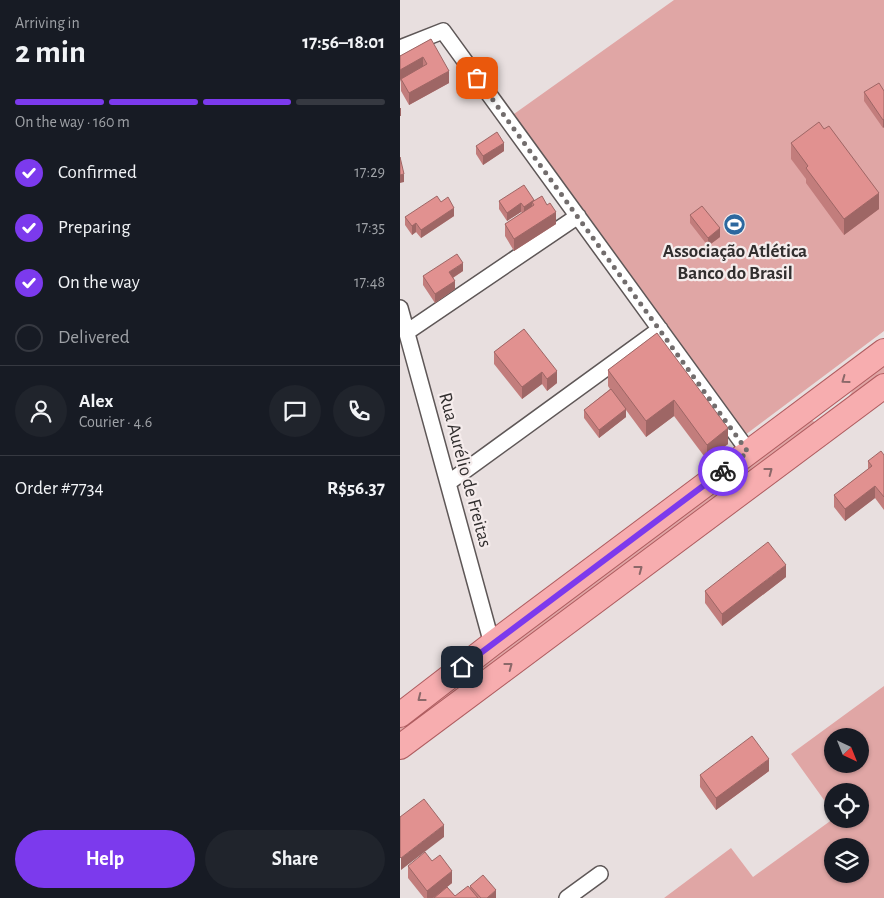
<!DOCTYPE html>
<meta charset="utf-8">
<style>
:root{--surface:#171b24;--page:#20242c;--text:#f1f3f6;--muted:#9ea1a6;--line:#363941;--accent:#7c3aed}
body{margin:0;font-family:"Alegreya Sans",sans-serif;background:var(--page);color:var(--text);height:100vh;display:flex;flex-direction:column;font-size:19px;white-space:nowrap}
*{box-sizing:border-box;margin:0}
p{font-size:16px;color:var(--muted)}
.icon{flex:none;width:28px;height:28px;fill:none;stroke:currentColor;stroke-width:2;stroke-linecap:round;stroke-linejoin:round}
.map{position:relative;flex:1;overflow:hidden}
.sheet{display:flex;flex-direction:column;background:var(--surface);width:400px}
.sheet>*{flex:none}
.needle{width:32px;rotate:137deg}
.buttons{position:absolute;left:424px;top:728px;display:grid;gap:10px}
.buttons a{display:grid;place-items:center;width:45px;height:45px;border-radius:50%;background:var(--surface);box-shadow:0 1px 4px #0004;font-size:25px}
.pin{position:absolute;display:grid;place-items:center;width:42px;height:42px;color:#fff;margin:-21px;border-radius:10px;box-shadow:0 2px 8px #0006}
.courier{position:absolute;display:grid;place-items:center;width:50px;height:50px;margin:-25px;border:4px solid #7c3aed;border-radius:50%;background:#fff;color:#222;box-shadow:0 1px 6px #0007}
.headline em{font-style:normal;font-weight:600}
.headline div{display:flex;flex-direction:column-reverse}
.headline{display:flex;align-items:center;justify-content:space-between;height:85px;padding:0 15px}
h1{font-size:32px;font-weight:600;line-height:38px}
.bar{display:grid;grid-template-columns:repeat(4,1fr);gap:8px 5px;align-content:center;height:60px;padding:0 15px}
.bar i{height:6px;border-radius:4px;background:var(--line)}
.bar .on{background:var(--accent)}
.bar p{grid-column:span 4}
.line{display:flex;align-items:center;gap:12px;padding:0 15px;border-top:1px solid var(--line)}
.line div{flex:1}
.round{display:grid;place-items:center;flex:none;width:52px;height:52px;border-radius:26px;background:var(--page)}
ol{padding:0 15px;list-style:none}
li{display:flex;align-items:center;gap:15px;height:55px}
li p{margin-inline-start:auto}
li .icon{padding:5px;border-radius:50%;background:var(--accent);color:#fff;stroke-width:4}
li:last-child{color:var(--muted)}
li i{width:28px;height:28px;border:2px solid var(--line);border-radius:50%}
.action{display:flex;gap:10px;margin-top:auto;padding:10px 15px}
.action a{flex:1;height:58px;border-radius:30px;background:var(--accent);color:#fff;font-size:20px;font-weight:600;line-height:58px;text-align:center}
.action a+a{background:var(--page);color:var(--text)}
main{display:flex;flex:1;min-height:0}
.map>svg:first-child{display:block}
</style>
<main>
<section class="sheet">
<div class="headline"><div><h1>2 min</h1><p>Arriving in</p></div><em>17:56–18:01</em></div>
<div class="bar"><i class="on"></i><i class="on"></i><i class="on"></i><i></i><p>On the way · 160 m</p></div>
<ol>
<li><svg class="icon" aria-label="check" viewBox="0 0 24 24"><path d="M5 12l5 5 9-10"/></svg>Confirmed<p>17:29</p></li>
<li><svg class="icon" aria-label="check" viewBox="0 0 24 24"><path d="M5 12l5 5 9-10"/></svg>Preparing<p>17:35</p></li>
<li><svg class="icon" aria-label="check" viewBox="0 0 24 24"><path d="M5 12l5 5 9-10"/></svg>On the way<p>17:48</p></li>
<li><i></i>Delivered</li>
</ol>
<div class="line" style="height:90px"><a class="round"><svg class="icon" aria-label="person" viewBox="0 0 24 24"><circle cx="12" cy="8" r="4"/><path d="M4 21q1-7 8-7t8 7"/></svg></a><div><b>Alex</b><p>Courier · 4.6</p></div><a class="round"><svg class="icon" aria-label="chat" viewBox="0 0 24 24"><path d="M4 5h16v11H9l-5 4z"/></svg></a><a class="round"><svg class="icon" aria-label="phone" viewBox="0 0 24 24"><path d="M5 4h4l2 5-3 2q2 4 5 5l2-3 5 2v4C11 20 4 13 5 4z"/></svg></a></div>
<div class="line" style="height:65px"><div>Order #7734</div><b>R$56.37</b></div>
<div class="action"><a>Help</a><a>Share</a></div>
</section>
<div class="map">
<svg width="484" height="898" viewBox="0 0 484 898">
<rect width="100%" height="100%" fill="#e8dfdf"/>
<path fill="#e0a6a5" fill-rule="evenodd" d="M274,0H484V331L341,438L107,119Z
M484,364V378L448,398L456,385Z
M410,419L416,423L0,741V728Z
M484,686V898H264L331,848L353,877L433,819H460V791H432V811L391,754ZM432,736H460V764H432ZM432,846H460V874H432Z"/>
<g fill="none" stroke-linecap="round" stroke-linejoin="round">
<defs>
<path id="street" d="M0,48L43,31L349,452
M0,308L92,644
M7,332L178,216
M48,483L260,329
M167,898L200,874"/>
<path id="primary" d="M0,715L92,644L484,351
M0,747L484,386"/>
</defs>
<use href="#street" stroke="#5e5757" stroke-width="18"/>
<use href="#primary" stroke="#af5d60" stroke-width="26"/>
<use href="#street" stroke="#fff" stroke-width="15"/>
<use href="#primary" stroke="#f7adaf" stroke-width="24"/>
</g>
<path fill="#c27d7c" d="M31,39L49,83L9,105L1,91L0,56Z
M484,91V127L483,128L464,101V92Z
M391,143L479,209L444,235L406,183V179L391,159Z
M76,146L104,151L83,165L76,154Z
M99,201H134L156,224L114,251L105,236V224L122,213L121,212L107,221L99,209Z
M41,202L54,216L21,238L16,232L12,235L5,225V217Z
M290,215L320,237L308,246L290,223Z
M63,271L53,278L55,289L35,303L23,285V276Z
M124,329L157,383L147,391L142,384L122,399L94,364V352Z
M257,333L328,444L307,460L274,416L246,437L226,410V417L199,438L184,418V410L210,389L208,386V370Z
M484,455V510L475,498L445,521L434,507V495L468,469V461Z
M386,577L322,626L305,603V591Z
M369,771L316,810L300,787V775Z
M32,861L52,883L47,887L55,896L70,889V886L96,898H24L8,878V866Z"/>
<path fill="#9e6665" d="M23,57V69L1,79L0,82V70Z
M49,71V83L9,105V93Z
M0,108H1V116H0Z
M484,119V127L483,128V120Z
M104,143V151L83,165V156Z
M4,174V182L0,183V175Z
M479,193V209L444,235V219Z
M134,200V205L132,202V210L124,216V207Z
M121,203V212L107,221V213Z
M54,208V216L21,238V230Z
M156,212V224L114,251V239Z
M16,223V232L12,235V226Z
M320,228V237L308,246V238Z
M63,263V271L49,280V272Z
M55,281V289L35,303V294Z
M157,371V383L147,391V379Z
M142,372V384L122,399V387Z
M274,400V416L246,437V421Z
M226,409V417L199,438V430Z
M328,428V444L307,460V445Z
M475,486V498L445,521V509Z
M386,565V577L322,626V614Z
M369,759V771L316,810V798Z
M44,825V837L1,870V858Z
M52,871V883L33,898H27V891Z
M96,890V898H87Z"/>
<path fill="#e19190" stroke="#9e6665" d="M31,39L49,71L9,93L1,79L27,64L23,57L0,70V56Z
M479,83L484,91V119L483,120L464,92Z
M419,122L424,129L429,126L479,193L444,219L406,168L408,166L391,143Z
M97,132L104,143L83,156L76,146Z
M0,157L4,174L0,175Z
M124,185L134,200L124,207L121,203L107,213L99,201Z
M37,196L41,202L48,197L54,208L21,230L16,223L12,226L5,217Z
M142,196L147,205L150,203L156,212L114,239L105,224L134,205L132,202Z
M302,206L320,228L308,238L290,215Z
M57,254L63,263L49,272L55,281L35,294L23,276Z
M124,329L157,371L147,379L142,372L122,387L94,352Z
M257,333L328,428L307,445L274,400L246,421L208,370Z
M211,389L226,409L199,430L184,410Z
M481,451L484,455V497L475,486L445,509L434,495L472,466L468,461Z
M368,542L386,565L322,614L305,591Z
M352,736L369,759L316,798L300,775Z
M24,799L44,825L1,858L0,857V817Z
M25,852L32,861L40,855L52,871L27,891L8,866Z
M83,875L96,890L87,898H81L70,886Z
M68,886L78,898H34L47,887L55,896Z"/>
<defs><path id="oneway-chevron" d="M-2-3.5L2.5 0L-2 3.5" fill="none" stroke-width="1.6" stroke-linecap="round" stroke-linejoin="round" transform="scale(1.25)"/></defs>
<g stroke="#8b6869">
<use href="#oneway-chevron" transform="translate(445 380) rotate(144)"/>
<use href="#oneway-chevron" transform="translate(369 471) rotate(-37)"/>
<use href="#oneway-chevron" transform="translate(239 569) rotate(-37)"/>
<use href="#oneway-chevron" transform="translate(109 666) rotate(-37)"/>
<use href="#oneway-chevron" transform="translate(21 698) rotate(142)"/>
</g>
<g fill="none" stroke-linecap="round" stroke-linejoin="round">
<path stroke="#726d6d" stroke-width="5" stroke-dasharray="0 9" d="M77,78L348,452L323,471"/>
<path stroke="#7c3aed" stroke-width="6" d="M62,667L323,471"/>
</g>
<defs>
<symbol id="stadium-disc" viewBox="-11 -11 22 22"><circle r="9.5" fill="#2c689f" stroke="#f5ecec"/><path d="M0-5a6.5 5 0 1 0 0 10a6.5 5 0 1 0 0-10ZM-3.5-1.8h7v3.6h-7Z" fill="#fff"/></symbol>
</defs>
<g fill-rule="evenodd">
<use href="#stadium-disc" x="322" y="212" width="25" height="25"/>
</g>
<g text-anchor="middle" dominant-baseline="central" stroke-width="4.5" stroke-linejoin="round" paint-order="stroke">
<g font-size="19" font-weight="bold" fill="#322f2f" stroke="#f5ecec">
<text x="335" y="251">Associação Atlética<tspan x="335" dy="22">Banco do Brasil</tspan></text>
</g>
<g font-size="19" fill="#322f2f" stroke="#f5ecec">
<text transform="translate(65 470) rotate(75)">Rua Aurélio de Freitas</text>
</g>
</g>
</svg>
<div class="buttons">
<a><svg class="needle" viewBox="-14 -14 28 28"><path d="M0-13l5 13h-10z" fill="#e53935"/><path d="M0 13l5-13h-10z" fill="#9ea1a6"/></svg></a>
<a><svg class="icon" aria-label="locate" viewBox="0 0 24 24"><circle cx="12" cy="12" r="6"/><path d="M12 2v4M12 18v4M2 12h4M18 12h4"/></svg></a>
<a><svg class="icon" aria-label="layers" viewBox="0 0 24 24"><path d="M12 4l9 5-9 5-9-5zM3 14l9 5 9-5"/></svg></a>
</div>
<div class="pin" style="left:77px;top:78px;background:#ea580c"><svg class="icon" aria-label="bag" viewBox="0 0 24 24"><path d="M5 8h14l-1 12H6zM9 8a3 3 0 0 1 6 0"/></svg></div>
<div class="pin" style="left:62px;top:667px;background:#1f2937"><svg class="icon" aria-label="home" viewBox="0 0 24 24"><path d="M3 11l9-7 9 7M6 9v11h12V9"/></svg></div>
<div class="courier" style="left:323px;top:471px"><svg class="icon" aria-label="bike" viewBox="0 0 24 24"><circle cx="6" cy="16" r="4"/><circle cx="18" cy="16" r="4"/><path d="M6 16l4-8h5l3 8M10 8l3 8H6M13 5h3"/></svg></div>
</div>
</main>
